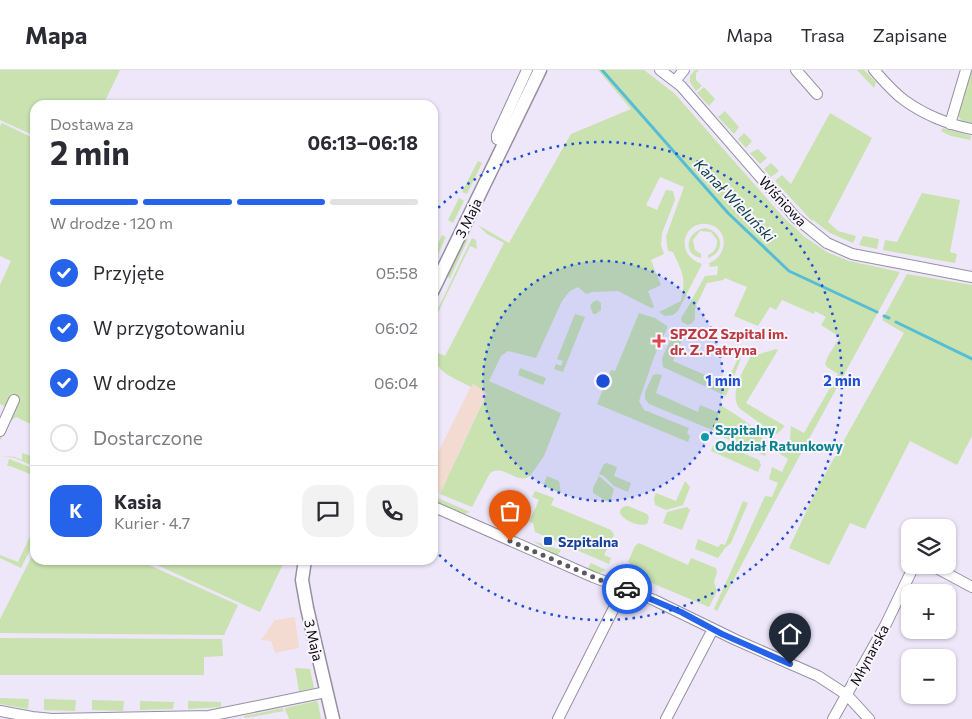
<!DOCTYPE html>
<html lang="pl">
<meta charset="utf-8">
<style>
:root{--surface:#fff;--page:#f2f2f3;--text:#2b2b33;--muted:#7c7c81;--line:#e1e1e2;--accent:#2563eb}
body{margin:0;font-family:Commissioner,sans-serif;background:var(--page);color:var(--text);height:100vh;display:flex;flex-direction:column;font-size:19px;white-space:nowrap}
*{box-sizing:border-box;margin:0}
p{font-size:16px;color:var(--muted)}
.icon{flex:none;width:28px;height:28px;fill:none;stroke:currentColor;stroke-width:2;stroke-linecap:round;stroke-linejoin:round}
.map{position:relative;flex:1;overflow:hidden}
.details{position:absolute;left:30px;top:30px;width:408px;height:465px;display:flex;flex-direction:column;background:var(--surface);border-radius:15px;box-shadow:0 1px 4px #0004}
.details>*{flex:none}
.buttons{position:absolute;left:901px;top:449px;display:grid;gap:10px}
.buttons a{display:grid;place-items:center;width:55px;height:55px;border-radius:10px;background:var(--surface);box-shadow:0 1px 4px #0004;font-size:25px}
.pin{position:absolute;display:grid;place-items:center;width:42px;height:42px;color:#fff;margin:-51px -21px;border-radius:50% 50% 50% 0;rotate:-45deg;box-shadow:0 0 5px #0007}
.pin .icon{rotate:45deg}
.courier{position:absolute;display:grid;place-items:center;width:50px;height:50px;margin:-25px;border:4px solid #2563eb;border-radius:50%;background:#fff;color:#222;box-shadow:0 1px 6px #0007}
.headline em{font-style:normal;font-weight:700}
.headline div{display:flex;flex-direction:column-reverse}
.headline{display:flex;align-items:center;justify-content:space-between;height:85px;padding:0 20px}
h1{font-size:32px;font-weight:700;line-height:38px}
.bar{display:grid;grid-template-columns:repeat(4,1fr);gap:8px 5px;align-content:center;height:60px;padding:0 20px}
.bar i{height:6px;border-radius:4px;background:var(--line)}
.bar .current{background:var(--accent)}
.bar p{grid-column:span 4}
.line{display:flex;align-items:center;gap:12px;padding:0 20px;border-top:1px solid var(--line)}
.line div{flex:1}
.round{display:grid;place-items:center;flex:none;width:52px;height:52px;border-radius:15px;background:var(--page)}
ol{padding:0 20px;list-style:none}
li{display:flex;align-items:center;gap:15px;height:55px}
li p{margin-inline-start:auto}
li .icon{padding:5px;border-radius:50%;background:var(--accent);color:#fff;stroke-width:4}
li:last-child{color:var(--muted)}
li i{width:28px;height:28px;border:2px solid var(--line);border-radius:50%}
header{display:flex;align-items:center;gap:30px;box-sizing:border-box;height:70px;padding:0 25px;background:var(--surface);border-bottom:1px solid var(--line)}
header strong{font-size:24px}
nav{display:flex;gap:28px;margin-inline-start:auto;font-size:18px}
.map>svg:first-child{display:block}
</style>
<header>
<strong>Mapa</strong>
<nav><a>Mapa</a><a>Trasa</a><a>Zapisane</a></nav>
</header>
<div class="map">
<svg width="972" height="649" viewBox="0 0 972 649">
<rect width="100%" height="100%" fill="#ede7f9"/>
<path fill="#f3dbd1" d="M472,314L487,322L440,424L433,420L432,395Z
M295,547L299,578L275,583L271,571L261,570L275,550Z"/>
<path fill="#c9e2af" d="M0,0H120L103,35H35V66L0,50Z
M598,0H644L675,24L784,148L805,167L827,182L849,191L900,202L780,422L717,541L714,539L765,426L772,427L778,413L769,409L772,397L782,402L788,389L780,384L790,368L791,356L804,363L838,304L827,297L825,294L828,286L840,267L821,255L826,247L815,241L814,244L782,230L776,240L770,237L758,256L734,246L747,217L725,208L723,210L707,213L695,238V249L692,253L688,255L682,252L681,248L691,232H693L691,231L705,206L717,205L718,196L710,197L709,193C729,186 729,157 707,154C683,151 674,185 702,194L678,241L673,245L665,246L659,242L681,231C686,207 683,204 673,182L668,181L666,167L668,161L684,117L660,107L646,135L657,140L666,120L673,121L675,130L662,163L661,175L664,184L651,190L661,215L648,221L654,237L651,238L618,221L592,222L586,224L578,217L570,221L562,231L536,288L508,281L501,286L489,311L561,343L544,386L530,406C517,416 504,393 490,403L472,437L440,424L487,323L473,314L471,317C457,309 431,302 436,282L445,286L504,173L487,164L478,155L509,173L571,64L631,39Z
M695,0H699L696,3V10L702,16L696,21L690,12V6Z
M857,0H864L876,12L874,18Z
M971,0H972V53C965,52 960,52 958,44Z
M704,17L715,29L709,36L697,23Z
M725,41L739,57L734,64L718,47Z
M830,43L872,68L828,152L838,161L856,166L853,173L830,163L813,150L812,151L775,111L782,105L791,114Z
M2,53L35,69V356L16,347L9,352L0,371V367L17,331L6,337L0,334V215L11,191L0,186V56Z
M943,58L971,66L970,70L951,66L941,61Z
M744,63L752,71L746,78L738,69Z
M758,79L767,88L760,94L750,83Z
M478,91L482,93L467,124L462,122Z
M771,93L779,101L771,107L764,99Z
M922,123L960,130L950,182L957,184L955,193L883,180L885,170L897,172Z
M459,128L464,131L453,153L448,150Z
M706,158C724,163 725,182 708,188V185C715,182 717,177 717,170L711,162L700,161L693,170L695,180L701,184V188C681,184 687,160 706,158Z
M442,165L446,167L433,195V184Z
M863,166L879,169L877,179L859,175Z
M472,168L476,170L477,179L470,176L433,253V249Z
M468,169L450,208L447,207L465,170Z
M907,204L972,215V366L957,395L910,371L865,459L850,453L829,495L789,478L819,415L904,263L882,250Z
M597,230L601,233V240L596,244H593L590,236L593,232Z
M639,243L655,248L667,256V258L654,287L639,331L644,340L689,358L687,363L690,366L688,372L597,334L611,300L615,301Z
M575,244L585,247L563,302L554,299L556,294L561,296L563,291L557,289Z
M676,258L683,260L685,263L673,291L726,314L740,284L741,285L740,291L726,326L663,297L662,288Z
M776,279L778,280L746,333L785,356L777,364L772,362L739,338C729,323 743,302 750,287Z
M520,298L546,308L543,315L518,305Z
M658,304L662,305L656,323L698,342L700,335L717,342L721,335C736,346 772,363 765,386L721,366L722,364L649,334L645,329V322L653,305Z
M718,372L759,390L761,395L758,402L711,381L713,375L717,376Z
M22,383L31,386L35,383V397L15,388L1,386L15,387L22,390Z
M9,389L35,399V406L10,396H7Z
M607,393L617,397L614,406L631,413L628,422L614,416L604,406L599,404L604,394Z
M547,406L559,411L561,423L546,417L544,413Z
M599,406L614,419L610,433L593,423V418Z
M685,411L690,417L683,435L666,440L655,435L654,428L656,423L676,431Z
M535,421L554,428L551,435L611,460L614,465L604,485L611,488L609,494L535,462L533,453L529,452L539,430L532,427Z
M433,426L470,442L464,444L433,431Z
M743,431L748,433L731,473L725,478L718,488L695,479L698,469L718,477L721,474L725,475Z
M628,436L647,444L649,448L647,454C639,457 624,451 620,443C620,438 623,436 628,436Z
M687,437L690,440L682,460L663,453L667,442Z
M35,456V470L21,498L0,488V485L18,492Z
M533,471L561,480L557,486Z
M639,473L688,495L691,488L716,498L717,502L714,512L717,521L709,537L628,503L632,495L628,492L635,476Z
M35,480V490H138L238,535L224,565L0,563V549Z
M146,490H285L260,542Z
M591,493L606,500L598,504L589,500L588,498Z
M617,504L633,509L637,518C628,515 619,514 617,504Z
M0,568L222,569L223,586L204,587V605H0Z
M295,598L310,599L314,618L299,621Z
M0,628L29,629L28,639L0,634Z
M44,629L76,630L75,641L44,640Z
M92,630L124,631L123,641L92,640Z
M140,631L174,632L173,639L140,640Z
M188,631L221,632V637L188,639Z
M316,631L318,633L321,649H289C288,644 285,642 285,638Z
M283,638L284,641L245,648L244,646Z"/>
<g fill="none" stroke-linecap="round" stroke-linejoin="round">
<path stroke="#57bcd5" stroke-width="3" d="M602,0L728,143L789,201L877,242
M884,246L889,248
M896,252L972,289"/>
<defs>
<path id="minor" d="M660,0L681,16L796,148L827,173L852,184L972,207
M796,0L817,24
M874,0C883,10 893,22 904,30C923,44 949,55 972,59
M675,11L684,0
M950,54L966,0
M505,73L497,69V65L527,0
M0,361L14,330
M432,436L593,507L654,530L736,570L818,606L847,625L869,649
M931,495L972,517
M0,641L32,647L52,649L209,646L326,622
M558,649L624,518
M666,649L713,559
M833,649L885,556L912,500L919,495"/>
<path id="major" d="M432,222L540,0
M305,490L302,510L307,538L333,649"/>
</defs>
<use href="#minor" stroke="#9690a1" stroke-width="12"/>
<use href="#major" stroke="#9690a1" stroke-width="15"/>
<use href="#minor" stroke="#fff" stroke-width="10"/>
<use href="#major" stroke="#fff" stroke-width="12"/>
</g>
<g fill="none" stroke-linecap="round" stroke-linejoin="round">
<path stroke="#5b5862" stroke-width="5" stroke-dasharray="0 9" d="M510,471L605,512L627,519"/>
<path stroke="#2563eb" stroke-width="6" d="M627,519L681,542L722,564L790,594"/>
</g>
<circle cx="603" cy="311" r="120" fill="#1d4ed8" fill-opacity=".12"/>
<g fill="none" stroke="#1d4ed8" stroke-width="2.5" stroke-dasharray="2.5 5">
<circle cx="603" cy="311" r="120"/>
<path d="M433 143A239 239 0 1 1 433 479"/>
</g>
<path fill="#e0444e" stroke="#f9f6fd" stroke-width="2" d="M656.5 263.5h5v5h5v5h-5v5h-5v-5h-5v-5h5z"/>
<circle fill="#0f9aa8" stroke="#f9f6fd" stroke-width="2" cx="705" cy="367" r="5"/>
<rect fill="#1a4fb4" stroke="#f9f6fd" stroke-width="2" x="543" y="466" width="10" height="10" rx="2.5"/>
<g text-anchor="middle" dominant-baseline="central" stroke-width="4" stroke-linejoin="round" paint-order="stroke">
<g font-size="14" fill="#0d0b11" stroke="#f9f6fd">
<text transform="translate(783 131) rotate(47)">Wiśniowa</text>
<text transform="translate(468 148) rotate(-64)">3 Maja</text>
<text transform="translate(314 570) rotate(77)">3 Maja</text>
<text transform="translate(869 585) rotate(-62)">Młynarska</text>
</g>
<g font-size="14" font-weight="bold" fill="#be3a42" stroke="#f9f6fd" text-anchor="start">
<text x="670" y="263">SPZOZ Szpital im.<tspan x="670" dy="16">dr. Z. Patryna</tspan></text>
</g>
<g font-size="14" font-weight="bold" fill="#0d838f" stroke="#f9f6fd" text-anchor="start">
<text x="715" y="359">Szpitalny<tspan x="715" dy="16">Oddział Ratunkowy</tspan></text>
</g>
<g font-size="14" font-weight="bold" fill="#164399" stroke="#f9f6fd" text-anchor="start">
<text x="558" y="471">Szpitalna</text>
</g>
<g font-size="15" font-style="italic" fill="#12404b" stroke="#f9f6fd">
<text transform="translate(735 130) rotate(46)">Kanał Wieluński</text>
</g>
</g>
<circle cx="603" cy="311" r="8" fill="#1d4ed8" stroke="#f9f6fd" stroke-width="2.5"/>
<g font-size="15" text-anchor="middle" font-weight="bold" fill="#1d4ed8" stroke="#f9f6fd" stroke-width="4" stroke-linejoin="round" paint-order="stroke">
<text x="723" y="316">1 min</text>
<text x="842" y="316">2 min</text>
</g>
</svg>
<div class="buttons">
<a><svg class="icon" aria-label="layers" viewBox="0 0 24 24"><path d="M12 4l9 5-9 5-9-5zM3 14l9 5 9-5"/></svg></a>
<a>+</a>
<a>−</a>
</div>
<div class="pin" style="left:510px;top:471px;background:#ea580c"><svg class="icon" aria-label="bag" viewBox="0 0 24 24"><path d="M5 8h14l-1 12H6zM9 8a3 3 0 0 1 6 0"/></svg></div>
<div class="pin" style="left:790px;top:594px;background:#1f2937"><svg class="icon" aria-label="home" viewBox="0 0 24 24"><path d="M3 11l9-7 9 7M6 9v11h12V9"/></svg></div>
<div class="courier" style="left:627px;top:519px"><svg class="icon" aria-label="car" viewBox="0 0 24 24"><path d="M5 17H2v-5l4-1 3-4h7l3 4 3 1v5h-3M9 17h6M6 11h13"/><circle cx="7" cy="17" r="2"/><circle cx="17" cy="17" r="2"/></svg></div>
<section class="details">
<div class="headline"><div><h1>2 min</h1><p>Dostawa za</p></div><em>06:13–06:18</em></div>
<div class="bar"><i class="current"></i><i class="current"></i><i class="current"></i><i></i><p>W drodze · 120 m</p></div>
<ol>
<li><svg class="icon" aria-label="check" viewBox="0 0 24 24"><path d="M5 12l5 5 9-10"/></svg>Przyjęte<p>05:58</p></li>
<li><svg class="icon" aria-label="check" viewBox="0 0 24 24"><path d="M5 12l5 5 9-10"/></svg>W przygotowaniu<p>06:02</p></li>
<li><svg class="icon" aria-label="check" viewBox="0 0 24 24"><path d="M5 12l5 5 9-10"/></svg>W drodze<p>06:04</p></li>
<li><i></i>Dostarczone</li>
</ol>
<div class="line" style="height:90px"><b class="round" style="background:var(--accent);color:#fff">K</b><div><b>Kasia</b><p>Kurier · 4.7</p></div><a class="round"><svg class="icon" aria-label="chat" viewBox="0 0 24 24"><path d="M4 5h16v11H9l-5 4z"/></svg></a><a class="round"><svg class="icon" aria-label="phone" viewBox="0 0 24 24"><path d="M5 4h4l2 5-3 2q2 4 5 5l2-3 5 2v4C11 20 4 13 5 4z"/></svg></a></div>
</section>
</div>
